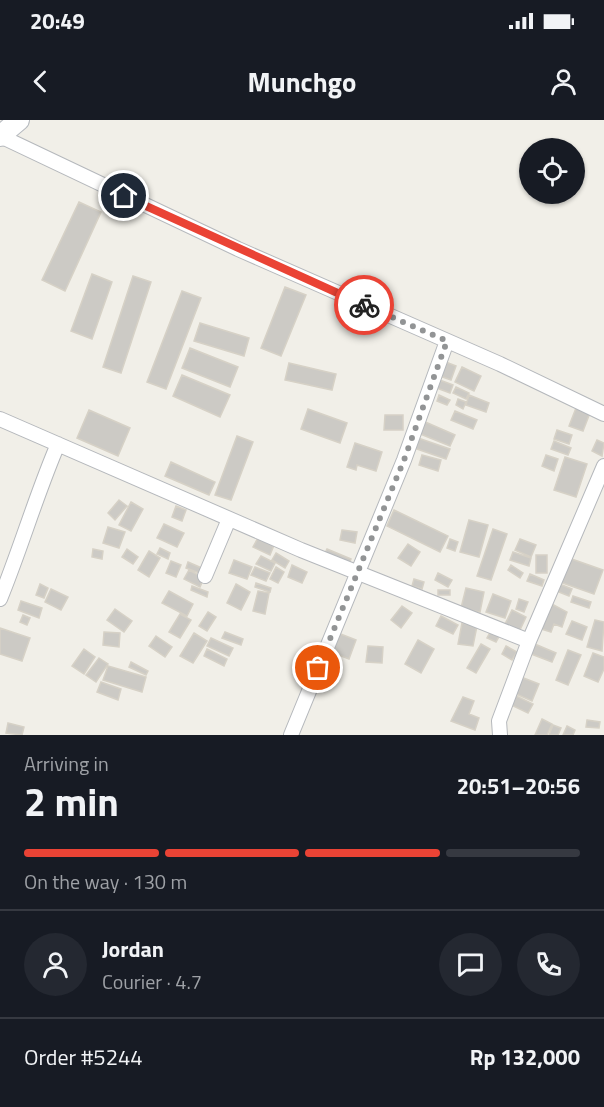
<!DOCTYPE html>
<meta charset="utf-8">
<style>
:root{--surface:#171b24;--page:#242831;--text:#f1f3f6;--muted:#9ea1a6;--line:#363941;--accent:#ea4335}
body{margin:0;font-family:"Titillium Web",sans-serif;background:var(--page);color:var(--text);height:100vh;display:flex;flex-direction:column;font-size:22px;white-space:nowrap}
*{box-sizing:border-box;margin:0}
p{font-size:20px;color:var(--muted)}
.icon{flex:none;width:33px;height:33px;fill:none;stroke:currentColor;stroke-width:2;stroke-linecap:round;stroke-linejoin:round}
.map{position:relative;height:615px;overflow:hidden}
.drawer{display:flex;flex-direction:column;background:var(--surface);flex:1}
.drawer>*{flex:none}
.buttons{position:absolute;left:519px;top:18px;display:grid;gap:12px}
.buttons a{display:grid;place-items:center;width:66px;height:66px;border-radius:50%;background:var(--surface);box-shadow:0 2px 4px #0004;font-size:30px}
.pin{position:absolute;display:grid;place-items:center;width:51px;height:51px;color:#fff;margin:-26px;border:3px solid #fff;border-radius:50%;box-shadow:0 2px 6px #0007}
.courier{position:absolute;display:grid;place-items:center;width:60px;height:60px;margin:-30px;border:4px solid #ea4335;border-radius:50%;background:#fff;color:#222;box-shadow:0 2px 8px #0007}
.headline em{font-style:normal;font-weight:700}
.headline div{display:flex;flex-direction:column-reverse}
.headline{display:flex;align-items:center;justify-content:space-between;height:102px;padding:0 24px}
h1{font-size:39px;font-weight:700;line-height:45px}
.bar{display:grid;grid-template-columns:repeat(4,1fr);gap:9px 6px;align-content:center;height:72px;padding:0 24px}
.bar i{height:8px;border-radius:4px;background:var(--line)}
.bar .active{background:var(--accent)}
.bar p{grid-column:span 4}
.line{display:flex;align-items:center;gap:15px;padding:0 24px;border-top:2px solid var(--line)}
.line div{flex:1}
.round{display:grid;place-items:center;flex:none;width:63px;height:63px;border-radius:32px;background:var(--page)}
.status{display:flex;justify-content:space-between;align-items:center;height:42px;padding:0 30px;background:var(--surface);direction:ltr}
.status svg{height:16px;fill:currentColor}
header{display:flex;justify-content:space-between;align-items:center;height:78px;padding:0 24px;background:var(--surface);font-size:27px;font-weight:700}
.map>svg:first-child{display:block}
</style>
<div class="status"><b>20:49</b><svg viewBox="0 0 49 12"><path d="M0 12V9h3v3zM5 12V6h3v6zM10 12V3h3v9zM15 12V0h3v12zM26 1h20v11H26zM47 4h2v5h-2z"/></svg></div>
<header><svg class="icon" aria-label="back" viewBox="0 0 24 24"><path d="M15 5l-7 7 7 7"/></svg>Munchgo<svg class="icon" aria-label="person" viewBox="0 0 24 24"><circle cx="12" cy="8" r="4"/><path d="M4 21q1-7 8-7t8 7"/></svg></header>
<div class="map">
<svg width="604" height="615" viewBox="0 0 604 615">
<rect width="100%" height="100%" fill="#f1efe8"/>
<path fill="#cccac5" stroke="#d6d1c6" stroke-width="1.5" d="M79,82L101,92L65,171L42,160Z
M92,154L112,162L92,219L71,211Z
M133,156L151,162L121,253L103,247Z
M285,167L306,175L281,236L261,228Z
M182,171L201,178L166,269L147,262Z
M200,203L249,218L244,236L194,221Z
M190,228L238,247L230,267L182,248Z
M443,241L456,246L451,260L437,255Z
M289,243L336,254L332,270L285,260Z
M462,247L481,256L474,271L455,262Z
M182,255L230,275L220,297L173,276Z
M437,259L453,265L450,273L434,267Z
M456,267L469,273L466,279L453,273Z
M439,275L450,280L447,285L437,281Z
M469,275L489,283L486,292L466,285Z
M458,279L466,282L463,289L456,285Z
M576,288L590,293L583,311L569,306Z
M308,289L347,303L340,323L301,309Z
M89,290L130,308L118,336L77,318Z
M455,291L477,300L473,309L451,300Z
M385,295H403V310H384Z
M423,301L455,315L450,326L418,313Z
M557,310L572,315L569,324L554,319Z
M237,316L253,322L231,380L215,375Z
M418,318L450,329L446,339L414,328Z
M597,320L604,323L602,336L592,331Z
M554,321L571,328L568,335L551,329Z
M355,323L382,332L376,351L357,345L356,350L347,347Z
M422,335L441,340L438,351L419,345Z
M546,335L558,339L554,351L542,346Z
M565,337L587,344L576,377L554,370Z
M171,342L215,362L209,375L165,356Z
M119,380L127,386L115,400L108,393Z
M131,382L143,389L131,411L119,405Z
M176,386L186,390L182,401L172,397Z
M394,390L448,416L440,432L387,406Z
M469,400L488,405L479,437L460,432Z
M164,404L184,413L177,427L157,418Z
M108,407L125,412L119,428L103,423Z
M493,409L507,414L491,460L477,456Z
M342,410L357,412L355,423L340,420Z
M259,416L275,423L270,435L253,427Z
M450,419L458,422L455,431L447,428Z
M520,419L536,425L531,437L515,430Z
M408,424L420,432L411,446L398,438Z
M160,428L170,433L168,439L157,434Z
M93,429L103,431L102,439L92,437Z
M127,429L138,437L133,444L122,437Z
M327,429L351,439L348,447L323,437Z
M149,431L160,438L149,457L138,450Z
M513,432L531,438L529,446L510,440Z
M276,433L289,441L285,448L272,440Z
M536,435H547V453H536Z
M261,436L275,443L271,451L256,444Z
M566,437L603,450L594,474L557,461Z
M234,440L252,447L247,459L229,453Z
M171,441L181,445L176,457L166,453Z
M188,442L204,449L202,454L186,448Z
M292,445L307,452L302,463L288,457Z
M511,445L523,453L520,458L508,450Z
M255,447L270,453L266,461L251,455Z
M276,447L284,452L278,463L270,459Z
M189,450L204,458L200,467L184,459Z
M438,453L452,460L448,467L435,460Z
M530,454L544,460L542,466L527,461Z
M414,459L424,462L422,469L412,466Z
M256,463L271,468L270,472L255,467Z
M557,463L572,469L569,476L554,470Z
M40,464L48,468L44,478L36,475Z
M236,464L250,472L241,490L227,483Z
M192,466L208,472L207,477L191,470Z
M466,468L484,472L480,492L461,488Z
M51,469L68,477L61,490L45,482Z
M438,470H450V475H438Z
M169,471L193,484L187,496L162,483Z
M258,471L269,473L265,494L253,491Z
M493,474L511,481L505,498L486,492Z
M573,476L591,482L589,488L571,482Z
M519,479L528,482L524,492L516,489Z
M21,481L42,488L39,498L18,490Z
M548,482L567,492L562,507L554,504L551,512L538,508Z
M402,486L412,493L401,508L391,500Z
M115,489L132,501L124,512L107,500Z
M512,490L526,497L519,512L504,506Z
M208,492L216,497L207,511L199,506Z
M180,494L191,500L180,518L169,512Z
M23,495L30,498L27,505L20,502Z
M441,496L458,505L453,514L436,506Z
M595,500L604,502L602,531L587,527Z
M572,501L587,507L582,520L566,514Z
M462,503L477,506L473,526L458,524Z
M0,508L30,518L22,541L0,534Z
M492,509L501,513L496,522L487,518Z
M104,512L120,513L119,527L103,525Z
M225,512L243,519L241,525L222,518Z
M194,513L207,521L193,543L180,536Z
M338,513L356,520L349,539L331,532Z
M156,516L172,527L165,537L149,526Z
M211,518L233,528L229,536L207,526Z
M418,520L434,529L421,553L405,544Z
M530,522L556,533L552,542L526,532Z
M481,524L490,529L476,553L467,548Z
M368,526L383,527L382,543L366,542Z
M506,526L517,532L512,540L502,534Z
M84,529L95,537L84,554L72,546Z
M207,529L227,539L224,546L204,536Z
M568,530L581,535L568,565L556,560Z
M593,533L604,537V549L598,562L584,556Z
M99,538L108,544L96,562L86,555Z
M131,542L148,551L146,555L129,547Z
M108,546L146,557L142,572L103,560Z
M521,557L539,564L532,581L514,573Z
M101,562L121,569L118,580L97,572Z
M512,574L533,584L528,593L507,583Z
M463,577L474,581L469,594L479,598L475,610L451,601Z
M542,599L552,604L547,615H535Z
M587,600L600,602L599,608L586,607Z
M8,603L24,607L22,615L6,613Z
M553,605L561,608L558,615H549Z
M567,606L575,610L573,615H563Z"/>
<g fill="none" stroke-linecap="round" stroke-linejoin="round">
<defs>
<path id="street" d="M0,16L238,129L500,244L604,294
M0,299L301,430L529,521
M205,456L229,399
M0,479C21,428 36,375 58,324
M291,615L404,340L447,221
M500,615L499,601L529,521L604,346"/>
<path id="secondary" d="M0,16L19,0"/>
</defs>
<use href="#street" stroke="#b5b8bc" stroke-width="16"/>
<use href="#secondary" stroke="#b6babf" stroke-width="22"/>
<use href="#street" stroke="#fff" stroke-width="14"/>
<use href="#secondary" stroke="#fff" stroke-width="20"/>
</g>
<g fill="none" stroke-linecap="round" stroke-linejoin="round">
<path stroke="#929495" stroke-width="6" stroke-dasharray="0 10.8" d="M318,548L404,340L447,221L364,185"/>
<path stroke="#ea4335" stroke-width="8" d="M124,76L364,185"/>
</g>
</svg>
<div class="buttons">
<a><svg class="icon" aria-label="locate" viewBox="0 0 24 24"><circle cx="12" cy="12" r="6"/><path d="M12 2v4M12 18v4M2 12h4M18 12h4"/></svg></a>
</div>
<div class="pin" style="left:318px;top:548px;background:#ea580c"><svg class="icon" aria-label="bag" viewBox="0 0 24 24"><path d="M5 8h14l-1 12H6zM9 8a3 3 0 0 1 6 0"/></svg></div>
<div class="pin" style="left:124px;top:76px;background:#1f2937"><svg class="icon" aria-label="home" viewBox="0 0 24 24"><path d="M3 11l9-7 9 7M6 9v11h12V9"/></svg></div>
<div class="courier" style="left:364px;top:185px"><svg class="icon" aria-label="bike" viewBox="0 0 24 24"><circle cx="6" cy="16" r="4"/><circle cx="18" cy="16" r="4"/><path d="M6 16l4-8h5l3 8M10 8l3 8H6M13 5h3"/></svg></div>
</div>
<section class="drawer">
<div class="headline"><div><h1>2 min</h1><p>Arriving in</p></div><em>20:51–20:56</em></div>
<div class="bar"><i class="active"></i><i class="active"></i><i class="active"></i><i></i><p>On the way · 130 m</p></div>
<div class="line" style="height:108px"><a class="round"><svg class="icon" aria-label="person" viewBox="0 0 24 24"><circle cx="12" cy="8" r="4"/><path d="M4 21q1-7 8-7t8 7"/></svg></a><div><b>Jordan</b><p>Courier · 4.7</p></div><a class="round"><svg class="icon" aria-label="chat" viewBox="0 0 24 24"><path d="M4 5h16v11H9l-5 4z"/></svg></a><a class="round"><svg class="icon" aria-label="phone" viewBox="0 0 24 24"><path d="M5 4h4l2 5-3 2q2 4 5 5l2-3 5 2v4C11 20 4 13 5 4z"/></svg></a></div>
<div class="line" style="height:78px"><div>Order #5244</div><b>Rp 132,000</b></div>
</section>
